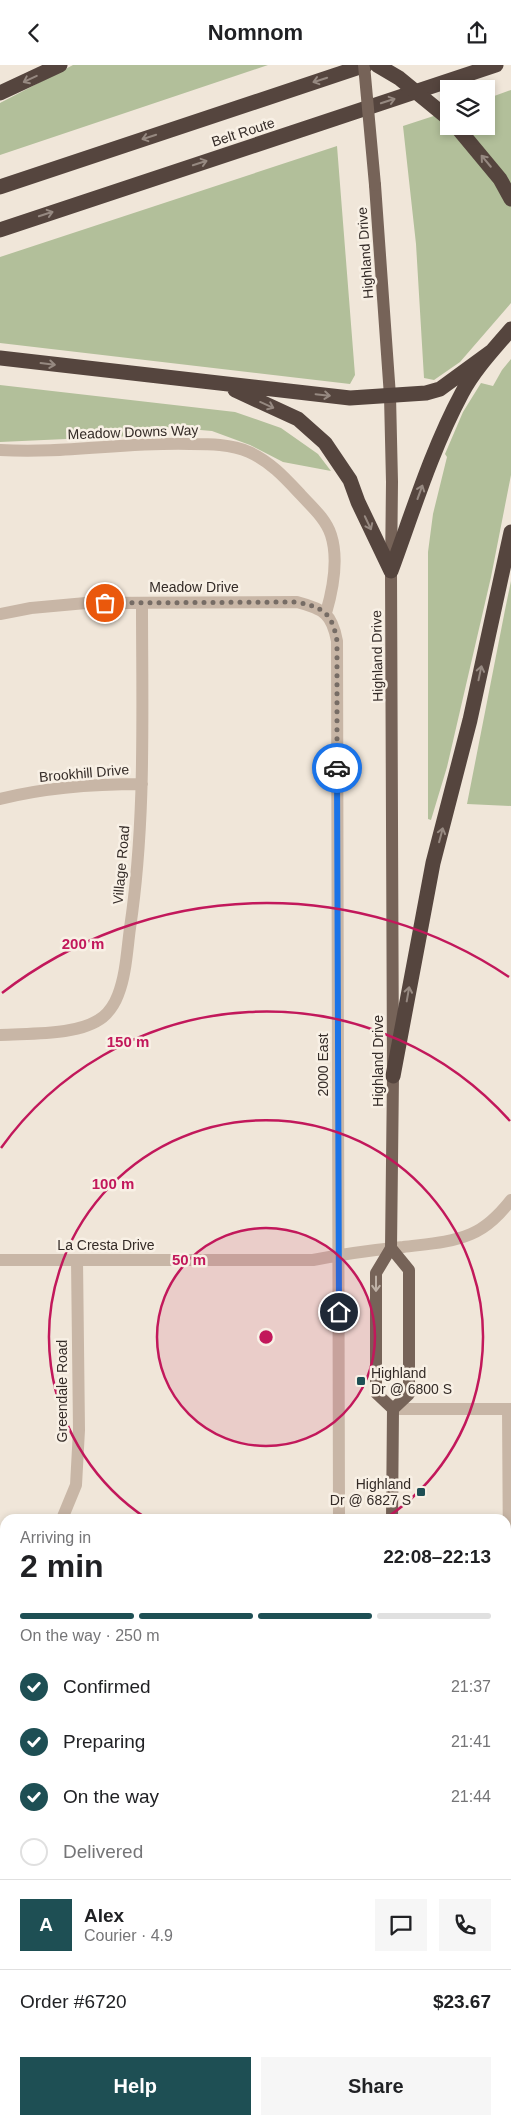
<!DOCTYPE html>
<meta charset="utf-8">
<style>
:root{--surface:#fff;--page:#f6f6f6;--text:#202124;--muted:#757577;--line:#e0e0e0;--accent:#1e4f54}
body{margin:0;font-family:Arial,sans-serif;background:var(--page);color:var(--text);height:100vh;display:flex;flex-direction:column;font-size:19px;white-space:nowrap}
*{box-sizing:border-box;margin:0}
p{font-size:16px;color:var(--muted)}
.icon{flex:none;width:28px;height:28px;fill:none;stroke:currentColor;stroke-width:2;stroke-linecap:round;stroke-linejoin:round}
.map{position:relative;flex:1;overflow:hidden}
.details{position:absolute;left:0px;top:1449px;width:511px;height:611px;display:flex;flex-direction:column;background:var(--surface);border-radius:15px 15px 0 0;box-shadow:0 2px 8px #0003}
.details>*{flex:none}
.tools{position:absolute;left:440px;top:15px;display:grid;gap:10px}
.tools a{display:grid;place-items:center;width:55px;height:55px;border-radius:0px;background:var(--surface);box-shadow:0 2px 8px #0003;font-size:25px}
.pin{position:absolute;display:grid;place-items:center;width:42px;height:42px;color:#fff;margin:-21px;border:2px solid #fff;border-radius:50%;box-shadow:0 1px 5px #0007}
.courier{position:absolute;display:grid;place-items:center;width:50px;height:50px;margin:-25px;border:4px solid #1a73e8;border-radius:50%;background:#fff;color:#222;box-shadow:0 1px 6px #0007}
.head em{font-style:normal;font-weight:700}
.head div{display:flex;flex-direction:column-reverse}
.head{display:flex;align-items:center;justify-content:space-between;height:85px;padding:0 20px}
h1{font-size:32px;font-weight:700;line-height:38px}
.bar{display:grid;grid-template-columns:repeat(4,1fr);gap:8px 5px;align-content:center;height:60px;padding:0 20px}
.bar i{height:6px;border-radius:4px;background:var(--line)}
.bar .active{background:var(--accent)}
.bar p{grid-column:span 4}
.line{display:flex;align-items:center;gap:12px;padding:0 20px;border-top:1px solid var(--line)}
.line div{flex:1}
.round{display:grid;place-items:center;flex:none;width:52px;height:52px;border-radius:0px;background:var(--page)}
ol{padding:0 20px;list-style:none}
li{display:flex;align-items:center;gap:15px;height:55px}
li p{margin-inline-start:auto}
li .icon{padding:5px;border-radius:50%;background:var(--accent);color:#fff;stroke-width:4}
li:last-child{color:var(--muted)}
li i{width:28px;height:28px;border:2px solid var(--line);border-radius:50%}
.action{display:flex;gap:10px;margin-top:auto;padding:10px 20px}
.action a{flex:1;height:58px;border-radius:0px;background:var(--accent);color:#fff;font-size:20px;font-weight:700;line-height:58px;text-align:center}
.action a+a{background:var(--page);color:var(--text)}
header{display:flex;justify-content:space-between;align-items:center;height:65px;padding:0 20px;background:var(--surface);font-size:22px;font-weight:700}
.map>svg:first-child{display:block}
</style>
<header><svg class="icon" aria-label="back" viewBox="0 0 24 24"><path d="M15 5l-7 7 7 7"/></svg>Nomnom<svg class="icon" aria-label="share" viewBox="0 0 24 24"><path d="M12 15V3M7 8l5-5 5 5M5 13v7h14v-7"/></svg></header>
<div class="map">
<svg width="511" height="2059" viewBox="0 0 511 2059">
<rect width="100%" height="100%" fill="#f0e6d9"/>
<path fill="#b2bf9a" d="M73,0H268L0,90V38Z
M511,25V238L460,297L434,315L424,313L416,179L403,61L449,46V61H486V34Z
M337,81L355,310L350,319L0,278V192Z
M511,294V410L491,512L447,702L431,755L428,754V487L433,449L447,392L445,389L463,347L481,318L493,321L502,305Z
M0,320L235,347L281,363L318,389L331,406L283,397L250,380L212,366L154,361V370L0,377Z
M511,516V741L467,739L505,545Z"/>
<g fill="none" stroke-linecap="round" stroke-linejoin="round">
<path stroke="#c8b6a6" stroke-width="12" d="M0,385C63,389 126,377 190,379C209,379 231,379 249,387C271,397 286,414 301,430C312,442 326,454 331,470C339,495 333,524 326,548
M0,549L31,543L86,538L297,537C324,544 332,549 337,576L339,1454
M0,734C47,722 94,719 142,719
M0,970C30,968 79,971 103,952C110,946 115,938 118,930C126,910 127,885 130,863C146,756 142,646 142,538
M0,1195H313C343,1189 373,1185 403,1182C426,1179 450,1178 471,1169C488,1162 500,1149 511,1135
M393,1344H511
M508,1344L511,1794
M62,1454L76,1420L79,1365L77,1195"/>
<path stroke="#766358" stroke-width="12" d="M375,120L390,331L392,417L391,506L393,1011L391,1183L376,1208V1328L393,1344
M391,1183L409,1205V1329L393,1344L392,1454
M324,2059V2055
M364,2059V2055"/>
<path stroke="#55453e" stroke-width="15" d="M0,28L60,0
M456,61L500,114L511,134
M0,122L366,0
M0,165L496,0
M0,293L350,333L426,328L440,324L492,286
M235,325L298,354L325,378L350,415L358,437L391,506
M391,506C413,446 432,384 462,328C474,305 494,284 511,264
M393,1011L433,798L470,655L511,467"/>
<path stroke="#766358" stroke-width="12" d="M364,0L375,120"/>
<path stroke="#55453e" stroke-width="15" d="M377,0L399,13L449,54"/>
</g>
<defs><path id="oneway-shaft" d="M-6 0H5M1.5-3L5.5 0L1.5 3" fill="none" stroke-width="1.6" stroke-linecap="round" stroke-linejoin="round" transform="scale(1.25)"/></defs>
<g stroke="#968981">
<use href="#oneway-shaft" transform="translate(30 14) rotate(155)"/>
<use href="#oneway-shaft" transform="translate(320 15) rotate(162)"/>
<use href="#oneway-shaft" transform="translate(388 36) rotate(-18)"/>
<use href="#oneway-shaft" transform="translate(149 72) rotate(162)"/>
<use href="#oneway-shaft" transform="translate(486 96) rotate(-130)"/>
<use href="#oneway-shaft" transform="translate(200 98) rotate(-18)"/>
<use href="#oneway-shaft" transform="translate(46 149) rotate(-18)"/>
<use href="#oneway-shaft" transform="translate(48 299) rotate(7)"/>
<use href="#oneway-shaft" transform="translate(323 330) rotate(6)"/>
<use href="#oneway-shaft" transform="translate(267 340) rotate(24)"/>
<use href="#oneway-shaft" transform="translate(420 427) rotate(-70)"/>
<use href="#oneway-shaft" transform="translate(368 458) rotate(65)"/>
<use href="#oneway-shaft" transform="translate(480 608) rotate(-78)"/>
<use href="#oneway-shaft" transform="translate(441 770) rotate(-75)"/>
<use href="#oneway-shaft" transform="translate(408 929) rotate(-80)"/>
</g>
<use stroke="#beb1a6" href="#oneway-shaft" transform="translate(376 1219) rotate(90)"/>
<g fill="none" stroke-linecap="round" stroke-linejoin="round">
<path stroke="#766c65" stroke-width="5" stroke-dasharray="0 9" d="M105,538L297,537C324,543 332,548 337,576V703"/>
<path stroke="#1a73e8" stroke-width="6" d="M337,703L339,1247"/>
</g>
<circle cx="266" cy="1272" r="109" fill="#c2185b" fill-opacity=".12"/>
<g fill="none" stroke="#c2185b" stroke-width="2.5">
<circle cx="266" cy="1272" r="109"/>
<path d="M146 1453A217 217 0 1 1 386 1453"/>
<path d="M1 1083A326 326 0 0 1 510 1056"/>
<path d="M2 928A434 434 0 0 1 509 912"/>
</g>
<g fill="#1e4f54" stroke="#f8f0e5" stroke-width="2">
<rect x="356" y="1311" width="10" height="10" rx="2.5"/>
<rect x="416" y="1422" width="10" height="10" rx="2.5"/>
</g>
<g text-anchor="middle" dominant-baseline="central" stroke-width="5" stroke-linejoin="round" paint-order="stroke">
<g font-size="14" fill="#342b27" stroke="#f8f0e5">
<text transform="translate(243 67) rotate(-18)">Belt Route</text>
<text transform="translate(365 188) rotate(-94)">Highland Drive</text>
<text transform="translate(133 367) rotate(-2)">Meadow Downs Way</text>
<text x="194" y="522">Meadow Drive</text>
<text transform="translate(377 591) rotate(-91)">Highland Drive</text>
<text transform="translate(84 708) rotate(-5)">Brookhill Drive</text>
<text transform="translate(121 800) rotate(-85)">Village Road</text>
<text transform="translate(378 996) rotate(-90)">Highland Drive</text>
<text transform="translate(323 1000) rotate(-90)">2000 East</text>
<text x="106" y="1180">La Cresta Drive</text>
<text transform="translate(62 1326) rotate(-90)">Greendale Road</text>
</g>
<g font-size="14" fill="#342b27" stroke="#f8f0e5" text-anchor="start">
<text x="371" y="1308">Highland<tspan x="371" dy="16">Dr @ 6800 S</tspan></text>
<text x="411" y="1419" text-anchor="end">Highland<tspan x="411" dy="16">Dr @ 6827 S</tspan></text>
</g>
</g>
<circle cx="266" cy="1272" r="8" fill="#c2185b" stroke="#f8f0e5" stroke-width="2.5"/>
<g font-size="15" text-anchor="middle" font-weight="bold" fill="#c2185b" stroke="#f8f0e5" stroke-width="5" stroke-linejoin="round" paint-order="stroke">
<text x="83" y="884">200 m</text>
<text x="128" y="982">150 m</text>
<text x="113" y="1124">100 m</text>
<text x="189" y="1200">50 m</text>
</g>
</svg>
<div class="tools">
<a><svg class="icon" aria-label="layers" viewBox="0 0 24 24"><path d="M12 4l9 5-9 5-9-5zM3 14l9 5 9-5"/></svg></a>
</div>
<div class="pin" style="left:105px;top:538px;background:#ea580c"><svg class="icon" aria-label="bag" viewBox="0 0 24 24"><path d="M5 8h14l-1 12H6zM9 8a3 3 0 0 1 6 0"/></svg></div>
<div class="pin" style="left:339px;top:1247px;background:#1f2937"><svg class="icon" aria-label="home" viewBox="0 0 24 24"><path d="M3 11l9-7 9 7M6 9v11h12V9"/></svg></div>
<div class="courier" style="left:337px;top:703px"><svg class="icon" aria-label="car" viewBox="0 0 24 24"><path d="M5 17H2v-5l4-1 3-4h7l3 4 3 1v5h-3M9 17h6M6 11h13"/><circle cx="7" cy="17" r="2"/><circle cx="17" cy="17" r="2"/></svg></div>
<section class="details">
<div class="head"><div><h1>2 min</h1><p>Arriving in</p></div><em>22:08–22:13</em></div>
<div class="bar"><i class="active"></i><i class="active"></i><i class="active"></i><i></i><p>On the way · 250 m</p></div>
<ol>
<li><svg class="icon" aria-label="check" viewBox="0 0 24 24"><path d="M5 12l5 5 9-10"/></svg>Confirmed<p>21:37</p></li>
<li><svg class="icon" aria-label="check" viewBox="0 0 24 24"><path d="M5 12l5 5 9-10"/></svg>Preparing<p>21:41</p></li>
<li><svg class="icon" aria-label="check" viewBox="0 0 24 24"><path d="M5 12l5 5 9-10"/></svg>On the way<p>21:44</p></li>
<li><i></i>Delivered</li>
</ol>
<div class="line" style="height:90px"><b class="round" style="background:var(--accent);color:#fff">A</b><div><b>Alex</b><p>Courier · 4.9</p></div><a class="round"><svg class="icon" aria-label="chat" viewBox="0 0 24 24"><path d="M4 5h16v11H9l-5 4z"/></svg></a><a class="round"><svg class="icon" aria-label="phone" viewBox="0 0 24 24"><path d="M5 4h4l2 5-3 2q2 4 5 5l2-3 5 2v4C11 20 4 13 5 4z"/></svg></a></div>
<div class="line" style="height:65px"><div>Order #6720</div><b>$23.67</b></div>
<div class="action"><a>Help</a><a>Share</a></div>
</section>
</div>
